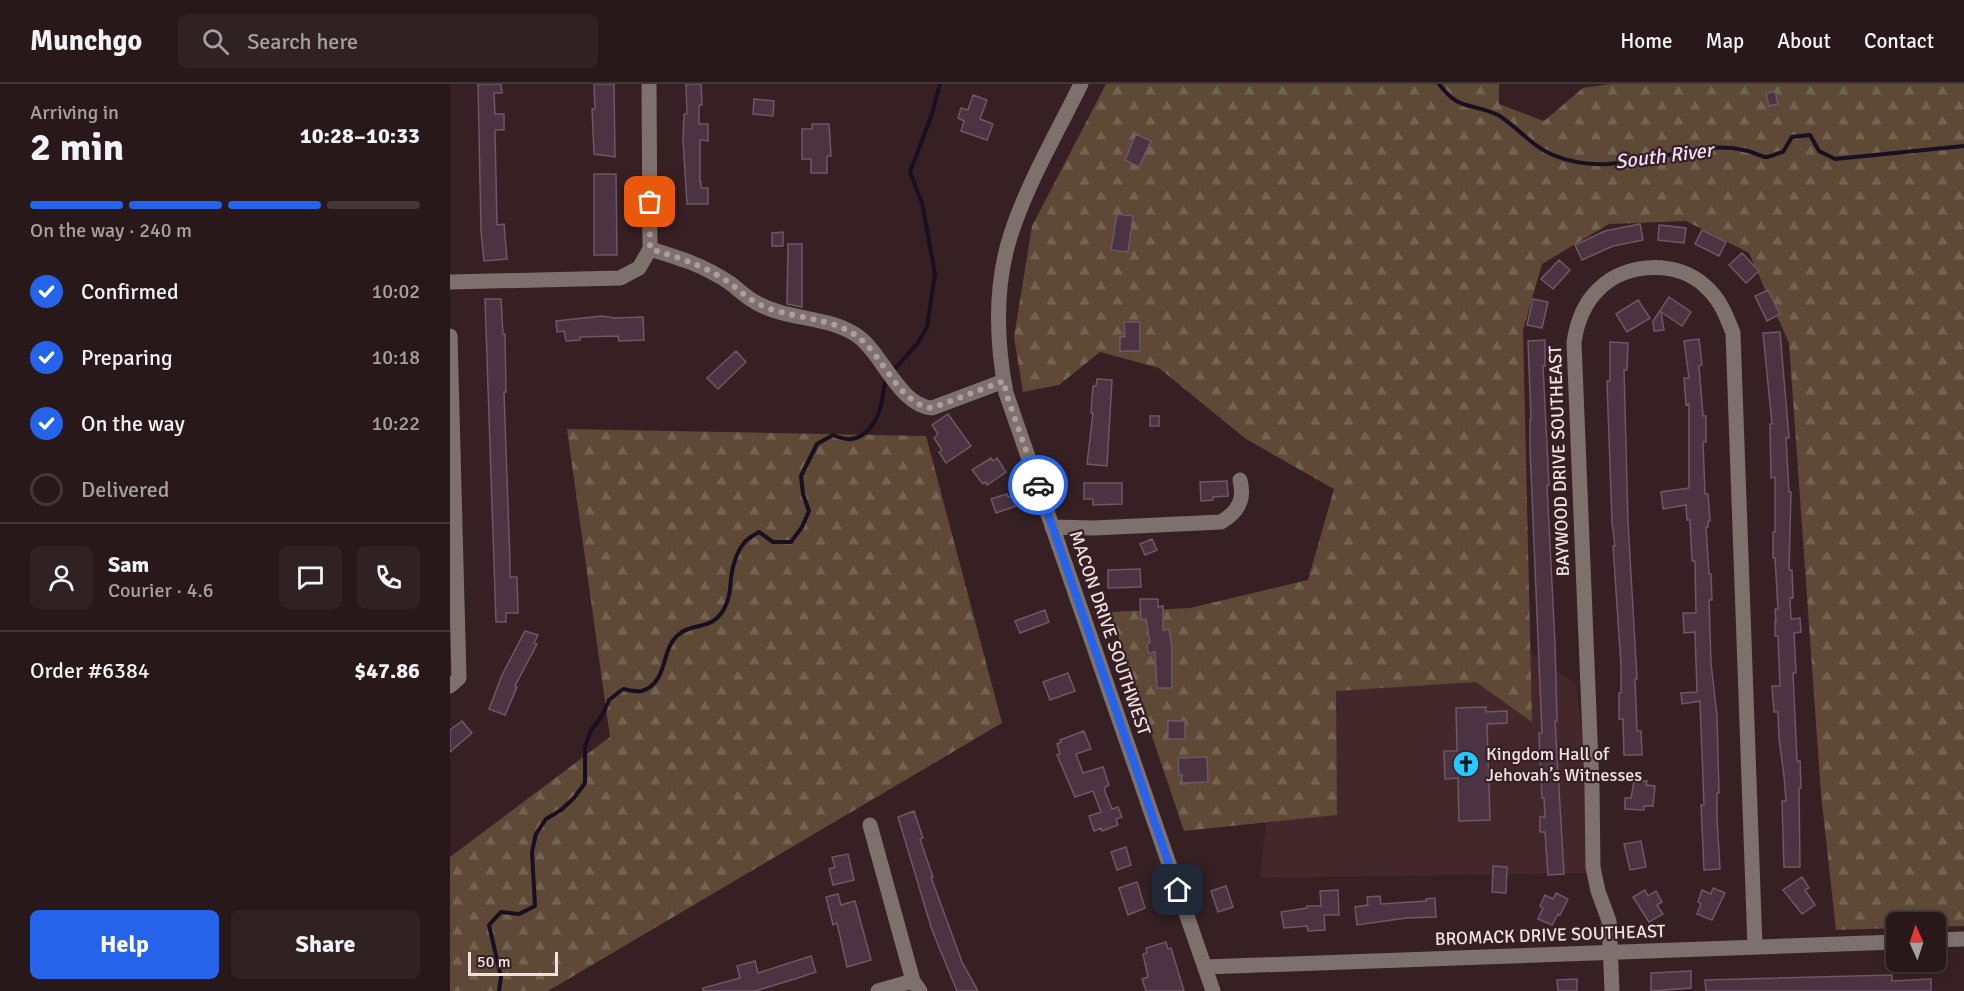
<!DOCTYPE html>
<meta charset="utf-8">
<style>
:root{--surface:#28181a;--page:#302123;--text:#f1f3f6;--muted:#a5a0a2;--line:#443739;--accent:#2563eb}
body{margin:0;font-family:Signika,sans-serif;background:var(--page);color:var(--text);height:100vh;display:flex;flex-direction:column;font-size:22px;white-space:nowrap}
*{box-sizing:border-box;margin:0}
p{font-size:20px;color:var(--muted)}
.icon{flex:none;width:33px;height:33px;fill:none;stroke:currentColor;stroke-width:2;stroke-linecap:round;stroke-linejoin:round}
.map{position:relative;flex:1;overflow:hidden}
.panel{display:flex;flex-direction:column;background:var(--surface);width:450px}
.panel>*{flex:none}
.needle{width:39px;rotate:357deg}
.tools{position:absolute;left:1436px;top:828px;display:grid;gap:12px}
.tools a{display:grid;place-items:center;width:60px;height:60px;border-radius:9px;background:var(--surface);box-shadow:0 3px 9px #0003,0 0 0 2px var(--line);font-size:30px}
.scale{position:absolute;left:18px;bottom:15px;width:90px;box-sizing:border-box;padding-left:6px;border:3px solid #f1e1e3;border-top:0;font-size:16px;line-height:21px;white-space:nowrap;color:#f1e1e3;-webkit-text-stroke:4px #362023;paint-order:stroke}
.pin{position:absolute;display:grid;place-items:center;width:51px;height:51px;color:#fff;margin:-26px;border-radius:12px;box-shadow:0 3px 9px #0006}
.courier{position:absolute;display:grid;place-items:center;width:60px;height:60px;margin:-30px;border:4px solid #2563eb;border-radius:50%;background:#fff;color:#222;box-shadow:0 2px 8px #0007}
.overview em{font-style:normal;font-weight:800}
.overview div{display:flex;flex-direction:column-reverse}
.overview{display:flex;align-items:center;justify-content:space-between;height:102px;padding:0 30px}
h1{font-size:39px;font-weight:800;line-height:45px}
.bar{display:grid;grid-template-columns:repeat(4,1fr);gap:9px 6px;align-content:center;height:72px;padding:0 30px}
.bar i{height:8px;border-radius:4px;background:var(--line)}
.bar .selected{background:var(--accent)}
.bar p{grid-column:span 4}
.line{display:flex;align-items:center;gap:15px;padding:0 30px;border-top:2px solid var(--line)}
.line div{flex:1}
.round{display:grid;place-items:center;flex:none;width:63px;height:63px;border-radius:9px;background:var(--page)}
ol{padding:0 30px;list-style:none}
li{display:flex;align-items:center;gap:18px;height:66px}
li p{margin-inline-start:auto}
li .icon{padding:6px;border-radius:50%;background:var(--accent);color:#fff;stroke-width:4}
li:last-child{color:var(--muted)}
li i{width:33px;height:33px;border:3px solid var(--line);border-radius:50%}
.action{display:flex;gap:12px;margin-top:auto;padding:12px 30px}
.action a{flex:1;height:69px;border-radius:9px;background:var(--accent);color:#fff;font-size:24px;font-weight:800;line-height:69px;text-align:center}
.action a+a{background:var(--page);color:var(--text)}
header{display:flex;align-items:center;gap:36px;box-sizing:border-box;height:84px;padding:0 30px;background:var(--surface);border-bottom:2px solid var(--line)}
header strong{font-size:28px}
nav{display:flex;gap:33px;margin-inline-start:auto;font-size:21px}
.search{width:420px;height:54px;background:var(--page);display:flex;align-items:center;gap:15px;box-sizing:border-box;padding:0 21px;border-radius:9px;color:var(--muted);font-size:22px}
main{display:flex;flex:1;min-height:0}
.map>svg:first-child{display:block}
</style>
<header>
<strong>Munchgo</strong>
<div class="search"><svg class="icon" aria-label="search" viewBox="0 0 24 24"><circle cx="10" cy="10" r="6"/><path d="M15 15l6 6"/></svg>Search here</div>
<nav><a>Home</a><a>Map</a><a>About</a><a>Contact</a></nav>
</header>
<main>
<section class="panel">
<div class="overview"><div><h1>2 min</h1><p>Arriving in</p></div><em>10:28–10:33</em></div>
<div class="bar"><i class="selected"></i><i class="selected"></i><i class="selected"></i><i></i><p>On the way · 240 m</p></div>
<ol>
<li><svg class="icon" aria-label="check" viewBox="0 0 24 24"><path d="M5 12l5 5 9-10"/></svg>Confirmed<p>10:02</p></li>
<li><svg class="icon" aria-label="check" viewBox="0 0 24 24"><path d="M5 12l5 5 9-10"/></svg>Preparing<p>10:18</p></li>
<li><svg class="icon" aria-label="check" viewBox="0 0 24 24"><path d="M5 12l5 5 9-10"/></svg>On the way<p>10:22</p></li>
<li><i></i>Delivered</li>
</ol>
<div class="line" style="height:108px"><a class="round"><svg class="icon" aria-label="person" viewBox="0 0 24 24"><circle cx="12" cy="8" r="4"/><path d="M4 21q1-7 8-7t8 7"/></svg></a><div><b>Sam</b><p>Courier · 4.6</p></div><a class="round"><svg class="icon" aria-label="chat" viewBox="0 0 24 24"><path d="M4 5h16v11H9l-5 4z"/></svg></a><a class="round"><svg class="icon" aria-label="phone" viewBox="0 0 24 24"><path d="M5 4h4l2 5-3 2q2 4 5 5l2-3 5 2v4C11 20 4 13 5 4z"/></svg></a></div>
<div class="line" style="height:78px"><div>Order #6384</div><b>$47.86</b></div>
<div class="action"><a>Help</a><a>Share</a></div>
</section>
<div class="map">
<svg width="1514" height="907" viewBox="0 0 1514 907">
<defs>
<pattern id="forest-firs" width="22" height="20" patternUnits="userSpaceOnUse" patternTransform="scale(1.5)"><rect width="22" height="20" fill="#5d4935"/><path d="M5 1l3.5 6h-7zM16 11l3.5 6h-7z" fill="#756352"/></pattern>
</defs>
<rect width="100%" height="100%" fill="#362023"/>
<path fill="#44272b" d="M1054,550L1126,600L1149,789L810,794L834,583Z"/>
<path fill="url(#forest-firs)" d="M656,0H1049V20L1094,37L1133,4L1160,0H1514V842L1485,843V838H1446V844L1386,846L1371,710L1339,259L1299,169L1236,137L1159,140L1092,180L1073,246L1082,638L1026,598L886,607L887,731L734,747L660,528L740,524L858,496L884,405L796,355L709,284L650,268L609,301L573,308L564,253L582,142Z
M117,345L476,352L552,639L98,907H0V773L160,653Z"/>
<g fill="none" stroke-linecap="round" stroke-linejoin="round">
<path stroke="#1a0e21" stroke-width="4" d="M989,0C995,8 1003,17 1013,20C1025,24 1036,25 1048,31C1068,43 1081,62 1103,71C1154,93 1209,69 1261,64C1273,63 1286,64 1298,67C1303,68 1309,72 1315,73C1320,73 1327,69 1333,68L1342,53L1360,51L1369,67L1385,75L1514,62
M442,288L468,259L477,243L485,190L472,119L460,88L482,30L490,0
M49,907L51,893L39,841L51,828L69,830L85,822L82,768L86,750L96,735L111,726L124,714L135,699V663L141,646L152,632L159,616L173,605C179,606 187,608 192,607C219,598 210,566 228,551C244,537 261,548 274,525C280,514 280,505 281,494C282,483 287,467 294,459C297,454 304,451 309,448L323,458H341L352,443L359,427L353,410L351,392L367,360L383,351C388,353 396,356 401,355C419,353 429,333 432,317C434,308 432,302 438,294"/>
</g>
<path fill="#4b3342" stroke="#6e5865" stroke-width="1.5" d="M28,0H51L52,9H44L45,30H54V46H45L47,141L54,140L57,175L34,177L31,147Z
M144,0H164L165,73L144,70L142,25H145Z
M236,0H251L252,21H249V40H258V57L250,56V98H251V104H258V120H237L233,56L234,30H237Z
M1325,7L1328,20L1319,22L1316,10Z
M523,11L537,16L530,35L543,40L537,56L511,47L514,37L508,34L511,24L518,26Z
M304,15L324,17L323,32L303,30Z
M362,40H379L381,72H377V89H361V75H352V45H362Z
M686,50L701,57L689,83L675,76Z
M144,90H166L167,171H144Z
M667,130L683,132L678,168L661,166Z
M1190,140L1193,156L1163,162L1132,176L1125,161L1155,147Z
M1209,141L1236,144L1234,159L1208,156Z
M1252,146L1276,158L1269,172L1245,160Z
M333,148V162H322V149Z
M338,160H352V223L337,220Z
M1292,169L1309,187L1296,199L1279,181Z
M1109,176L1120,186L1103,205L1091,195Z
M1318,206L1330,230L1317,237L1305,212Z
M1219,213L1241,228L1232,242L1211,228L1214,246L1204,247L1203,237Z
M35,215H51L53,250H55L56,308H54L60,480V493H67L68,529H56V538H46Z
M1083,215L1098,218L1092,244L1077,241Z
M1188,216L1200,234L1177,248L1166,230Z
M152,232L165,234L193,233L194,256L169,257L168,252L130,253V256L116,257L114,247L107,248L106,237Z
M674,238H690V267H670V253H675Z
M1330,248L1339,354H1336L1339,408H1341L1339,486H1342L1343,514H1340L1341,535L1350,534L1351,548L1344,549L1346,589H1343L1347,677H1350L1351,704H1349L1350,783H1334L1332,717H1336L1334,692L1329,654L1328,628H1324L1322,602H1330L1328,552H1325V537H1326L1325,525H1328L1325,474H1323V448H1325V393L1321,394L1320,340H1322L1313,249Z
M1249,255L1252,281L1249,282L1253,332H1256V358H1253L1255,410H1258L1259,423L1260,437H1258V443H1256L1259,490H1261L1262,516H1259L1261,579L1267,632L1269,709H1267V735L1270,785L1254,786L1251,721H1254L1250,617L1232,620L1231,609L1247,608L1245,548L1234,549L1233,529H1246L1245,477H1242L1240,436H1237L1236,421L1213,425L1211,408L1239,404V320L1236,321L1234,294H1239L1234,257Z
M1095,256V282H1093L1099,401H1097L1105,559L1107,637H1105L1114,790L1098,791L1095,748H1090V733H1095L1094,714H1092L1089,649H1092L1080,365V335H1081L1078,257Z
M1160,258L1178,259L1177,286H1174L1178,438L1187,595H1185L1187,647H1191L1192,671H1174L1173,635H1169V609H1171V581L1163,462H1165L1162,438L1157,297H1160Z
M286,267L296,278L268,305L257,294Z
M647,295L662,296L657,382L637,380L643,329H641L643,302H646Z
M498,330L521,362L496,379L489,368L492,366L484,354L488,350L482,341Z
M700,332H709V342H700Z
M541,374L543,377L547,374L556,388L537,401L536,398L533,400L522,386Z
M777,397L778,412L763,413V416L751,417L750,398Z
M634,399H672V420L643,421V415H634Z
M557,410L558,413L562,412L566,422L546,429L541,415Z
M702,455L707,466L695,471L690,460Z
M690,485L691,503L658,504V486Z
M690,515H708V523L713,522V546L719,545L722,565V604H707L705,568L698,569L697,560L700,559L696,535L691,536Z
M595,526L599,538L570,549L565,537Z
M75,547L88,551L84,559L87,560L65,602L67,603L55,631L39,625L52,591Z
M618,589L625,607L600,616L593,598Z
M1036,623V628L1057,627V639L1037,640L1040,736L1009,737L1008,694L995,695L994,667H1007L1006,624Z
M12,637L22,649L0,668V646Z
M718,637H735V655H718Z
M634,647L641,665L626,670L633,689L653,683L659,701L655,703V708L662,725L668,723L672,733L666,735L668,741L652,747L651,744L644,747L639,732L651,728L643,707L625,713L607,671L610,670L607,660L611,658L610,656Z
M757,673L758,698L732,699V691H729L728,674Z
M1184,697H1197L1196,701L1205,702L1203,722H1194V726L1175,725V714H1181Z
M464,727L473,754L470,755L483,793H481L512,878L528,907H507L482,846L448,733Z
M1191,757L1196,783L1180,786L1174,760Z
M676,763L681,781L667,786L661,768Z
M398,770L404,796L383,801L379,785L385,783L382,773Z
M1043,782L1057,783L1056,809L1042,808Z
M1352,793L1359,804L1355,806L1365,821L1352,830L1333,806Z
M687,798L695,824L678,831L669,804Z
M776,802L783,823L768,828L761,807Z
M1263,804L1275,809L1262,836L1247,830L1251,820L1248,818L1252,806L1261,810Z
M888,806L889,831H874L875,846L858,847L857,842L834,844L831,828L857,824V822H871L870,807Z
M1195,806L1198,812L1206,807L1212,818L1207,821L1213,830L1199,838L1183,813Z
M1106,809L1118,815L1110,831L1108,830L1102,841L1088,835L1093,824L1090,822L1095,811L1103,815Z
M388,810L391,821L405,817L421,876L397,883L387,839L383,841L376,813Z
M930,812L931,820L976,817V815L985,814L986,833L956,834L907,841L905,823L918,821L917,813Z
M716,858L718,865L721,864L734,907H696L692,895L698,893L693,870L697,869L696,864Z
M361,872L366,888L348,894L305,907H253V904L290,894L287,882L305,877L308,889Z
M1241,887V904L1201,907V889Z
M1442,891V897L1481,895V907H1256L1255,896Z
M1127,895V907H1108L1107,896Z"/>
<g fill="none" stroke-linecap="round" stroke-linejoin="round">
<path stroke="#7e706c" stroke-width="15" d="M631,0C607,49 578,98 561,150C544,202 546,256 556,309L763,907
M200,165C230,174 253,181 280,199C288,205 296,213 305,218C337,237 379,231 409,253C433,271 449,321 482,324L554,297
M0,198L170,194L189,184L200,165L199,0
M0,252L9,594L0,602
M602,443L644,444L771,438C788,428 795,416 790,396
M420,741L463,897L470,907
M1485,856L1514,855
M755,883L1446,858
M428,907L463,897
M1162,907L1159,837L1148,807L1143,783L1142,703L1124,258C1127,238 1134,219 1149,205C1176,178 1227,176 1255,202C1270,215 1276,231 1283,249L1305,863"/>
</g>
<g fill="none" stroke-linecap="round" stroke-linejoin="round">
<path stroke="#b09da0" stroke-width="6" stroke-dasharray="0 10.8" d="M200,118V165C230,174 253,181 280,199C288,205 296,213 305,218C337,236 379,231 408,253C433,271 449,321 482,324L554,297L556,309L588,401"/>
<path stroke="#2563eb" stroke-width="8" d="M588,401L728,806"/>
</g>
<defs>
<symbol id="church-disc" viewBox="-11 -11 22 22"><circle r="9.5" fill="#26c9fe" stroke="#362023"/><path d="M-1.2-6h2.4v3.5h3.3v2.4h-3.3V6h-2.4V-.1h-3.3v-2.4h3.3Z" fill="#111"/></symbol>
</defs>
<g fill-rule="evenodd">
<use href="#church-disc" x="1001" y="665" width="30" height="30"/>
</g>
<g text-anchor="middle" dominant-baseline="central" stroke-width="4.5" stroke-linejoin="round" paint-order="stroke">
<g font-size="18" fill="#f1e1e3" stroke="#362023">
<text transform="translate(1109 377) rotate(-92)">BAYWOOD DRIVE SOUTHEAST</text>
<text transform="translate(660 549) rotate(71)">MACON DRIVE SOUTHWEST</text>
<text transform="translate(1100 851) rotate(-2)">BROMACK DRIVE SOUTHEAST</text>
</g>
<g font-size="18" fill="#f1e1e3" stroke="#362023" text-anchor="start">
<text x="1036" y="670">Kingdom Hall of<tspan x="1036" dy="21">Jehovah’s Witnesses</tspan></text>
</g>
<g font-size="20" font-style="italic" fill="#eedcf9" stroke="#362023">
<text transform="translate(1214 72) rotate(-7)">South River</text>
</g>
</g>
</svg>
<div class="tools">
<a><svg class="needle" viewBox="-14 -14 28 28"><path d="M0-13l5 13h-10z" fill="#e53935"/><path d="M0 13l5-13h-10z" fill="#a5a0a2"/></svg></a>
</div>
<div class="scale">50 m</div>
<div class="pin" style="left:200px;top:118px;background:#ea580c"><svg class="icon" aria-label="bag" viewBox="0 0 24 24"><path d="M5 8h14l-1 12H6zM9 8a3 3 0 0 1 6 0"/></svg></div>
<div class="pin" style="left:728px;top:806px;background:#1f2937"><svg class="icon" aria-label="home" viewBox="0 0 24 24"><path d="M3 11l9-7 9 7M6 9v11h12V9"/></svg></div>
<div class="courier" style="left:588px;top:401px"><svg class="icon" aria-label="car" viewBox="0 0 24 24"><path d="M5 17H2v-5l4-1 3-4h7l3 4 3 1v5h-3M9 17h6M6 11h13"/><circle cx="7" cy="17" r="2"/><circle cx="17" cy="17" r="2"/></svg></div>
</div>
</main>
